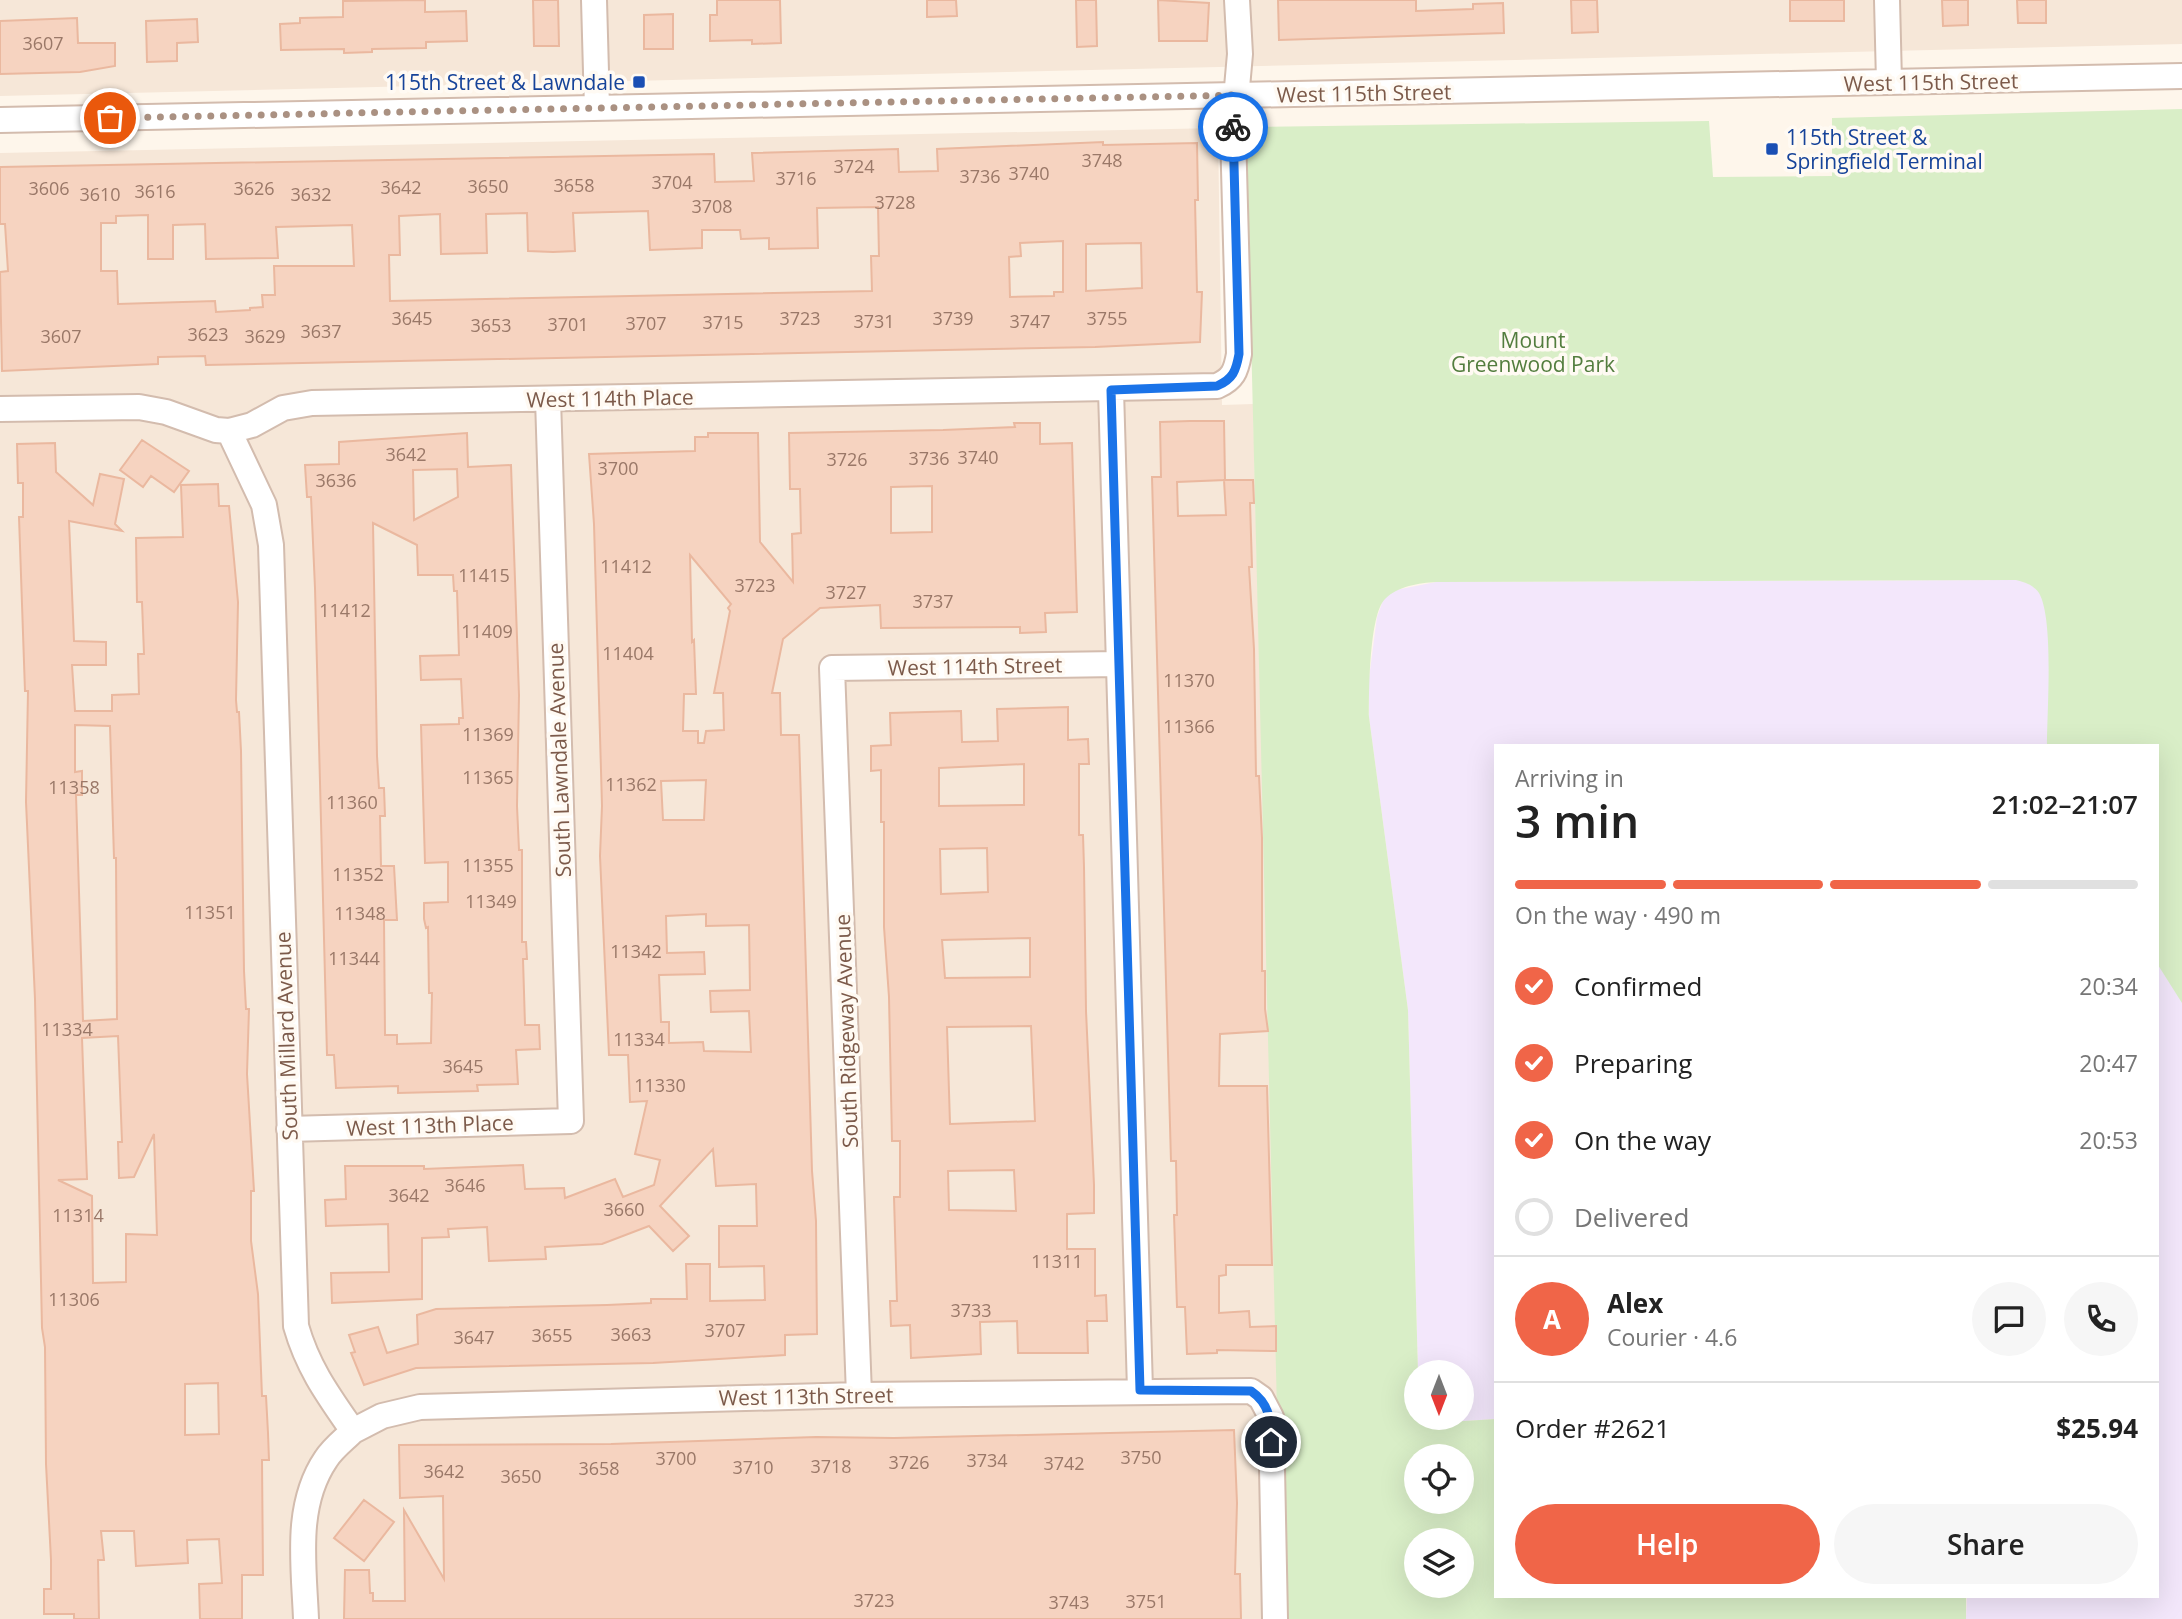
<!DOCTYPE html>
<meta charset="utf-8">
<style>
:root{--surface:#fff;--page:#f6f6f6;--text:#222;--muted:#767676;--line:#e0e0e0;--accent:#f06548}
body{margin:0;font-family:"Open Sans",sans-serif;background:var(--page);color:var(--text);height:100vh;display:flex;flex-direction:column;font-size:26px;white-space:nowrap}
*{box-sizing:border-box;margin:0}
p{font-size:23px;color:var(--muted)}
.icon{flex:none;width:38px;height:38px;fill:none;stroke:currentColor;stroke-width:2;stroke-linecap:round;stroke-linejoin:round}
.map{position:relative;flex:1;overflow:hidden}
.sheet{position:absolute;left:1494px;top:744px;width:665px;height:854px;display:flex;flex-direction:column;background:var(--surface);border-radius:0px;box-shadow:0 7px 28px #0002}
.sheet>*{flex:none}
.needle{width:46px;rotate:180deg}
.fabs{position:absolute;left:1404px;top:1360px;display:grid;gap:14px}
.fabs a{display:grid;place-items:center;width:70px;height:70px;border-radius:50%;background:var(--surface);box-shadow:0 7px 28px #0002;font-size:35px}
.pin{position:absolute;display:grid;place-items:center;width:60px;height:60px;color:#fff;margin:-30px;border:4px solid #fff;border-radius:50%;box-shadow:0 2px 7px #0007}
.courier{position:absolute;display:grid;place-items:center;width:70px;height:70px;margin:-35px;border:5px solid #1a73e8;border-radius:50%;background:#fff;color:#222;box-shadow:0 2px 9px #0007}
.head em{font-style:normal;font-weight:600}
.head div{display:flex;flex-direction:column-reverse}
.head{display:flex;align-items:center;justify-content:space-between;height:119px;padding:0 21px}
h1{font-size:46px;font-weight:600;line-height:52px}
.bar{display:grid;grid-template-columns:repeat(4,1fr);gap:10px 7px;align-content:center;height:84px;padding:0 21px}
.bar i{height:9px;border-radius:5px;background:var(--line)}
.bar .active{background:var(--accent)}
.bar p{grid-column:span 4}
.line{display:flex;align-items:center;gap:18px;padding:0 21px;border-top:2px solid var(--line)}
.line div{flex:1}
.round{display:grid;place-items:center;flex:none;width:74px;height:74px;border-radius:37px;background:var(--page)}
ol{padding:0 21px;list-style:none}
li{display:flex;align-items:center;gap:21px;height:77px}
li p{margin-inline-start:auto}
li .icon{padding:7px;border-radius:50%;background:var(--accent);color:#fff;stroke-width:4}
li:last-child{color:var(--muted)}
li i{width:38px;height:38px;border:4px solid var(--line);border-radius:50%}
.cta{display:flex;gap:14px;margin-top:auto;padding:14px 21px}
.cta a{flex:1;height:80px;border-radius:42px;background:var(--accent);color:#fff;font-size:28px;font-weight:600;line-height:80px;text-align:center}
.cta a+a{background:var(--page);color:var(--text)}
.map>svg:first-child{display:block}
</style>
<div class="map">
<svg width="2182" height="1619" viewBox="0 0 2182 1619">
<rect width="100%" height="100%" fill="#fef6eb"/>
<path fill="#f6e7d8" d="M0,0H2182V44L0,96Z
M1218,128L1222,405L1253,404L1284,1619H0V153Z"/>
<path fill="#f3e7fb" d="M2182,576V1619H1966L1967,1596H2158V746H1496V1419L1448,1422L1432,1418H1461V1372H1418L1408,1010L1369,717V678L1377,617L1386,592L1436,582L2016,580Z"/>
<path fill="#d9eec7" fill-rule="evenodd" d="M2182,109V1003L2158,965V746L2047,745C2047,711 2054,619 2039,593C2034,585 2024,582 2016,580L1436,582C1419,583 1398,586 1385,599C1369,615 1369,693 1369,717L1408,1010L1418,1372H1416V1418H1432L1448,1422L1496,1419V1596H1966V1619H1282L1246,127L1709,121L1713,177L1832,176V118ZM1416,1456H1461V1502H1416ZM1416,1540H1461V1586H1416Z"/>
<path fill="#f6d3c0" stroke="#eab89f" stroke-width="2" fill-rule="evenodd" d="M425,0V12L466,11L467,41L426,42V48L372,49V52L344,53V49L281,50L280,24L300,23V18L343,17V1Z
M533,0H558L559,46H534Z
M717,0H780L781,43L752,44V40L710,41V15H717Z
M927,0H956L957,16L927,17Z
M1076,0H1096L1097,46L1077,47Z
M1158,0L1209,3L1207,41H1159Z
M1278,0H1416V11L1473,9V4L1503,3L1504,33L1279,40Z
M1571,0H1597L1598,32L1572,33Z
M1790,0H1844V21H1790Z
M1942,0H1968V25L1943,26Z
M2017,0H2046V23H2018Z
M673,14V49H644V15Z
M77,18L78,43H115V66L80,72L0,74V21Z
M197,19L198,42L177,43V61L147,62L146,21Z
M1103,142V145L1197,143L1198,200H1195L1197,292H1202L1200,342L1095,347L206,365L205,356L158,357V364L2,371L0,272L8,271L5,224H0V167L714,154L715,182L754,181L752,153L898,149L899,172L938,171L937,149ZM878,207L879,256H871L872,291L390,301L389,255H400L399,216L440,214L441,254L487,253L486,214L527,213L528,251L553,252L575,251L573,213L648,211L650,250L702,248V230H740L741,239L769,238V249L818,248L817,208ZM148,215V259H173V225L205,224L206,259L278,258L276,227L352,225L354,266H274L275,295H262L263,307L250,308V310L216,312L215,301L118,304L117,271H101V223H116V216ZM1063,241V292H1054V296L1010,297L1009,257L1021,256L1020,243ZM1141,243L1142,288L1086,291V244Z
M1190,421H1224L1225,480L1177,482L1178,516L1226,515L1224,480H1253L1254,503H1250L1252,567H1249L1254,649L1256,776H1259L1262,838V971H1265V1009L1268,1031L1220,1034L1219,1086H1267L1272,1265H1226V1275L1219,1276V1313L1249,1311L1250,1327L1276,1326V1351L1217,1350V1353L1187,1354L1185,1307H1177L1174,1215H1177L1176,1161H1171L1152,477H1161L1160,422Z
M1014,423H1040V444L1072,443L1077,612L1045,613L1046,632L1020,633V627L881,628L880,605L820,608L783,639L772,693H780L781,735H799L812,1171L816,1221L817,1334L785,1335V1355L653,1363L416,1368L364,1385L351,1353L355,1352L349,1335L378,1327L387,1353L418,1344L417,1315L436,1309L607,1305L651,1303V1299H687L686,1264H710V1301L765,1300L764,1266L719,1267V1226H757L756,1184L716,1186L713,1149L660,1206L689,1236L673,1251L649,1226L602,1244L545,1247L546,1259L489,1261L487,1227L448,1229L449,1237L422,1238V1299L332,1303L331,1273L389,1272L388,1224L326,1226L325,1200L346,1199L345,1166H424V1169L523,1165L525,1189L564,1188L565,1198L615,1179L623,1197L654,1185L660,1160L635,1154L647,1101L630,1102L628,1055H609L600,856L602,806L594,524L589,454L695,451V437H708V433H758L760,542L793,582L792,534L801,533L800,489H790L789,433L943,430L1015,427ZM932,486V532L891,533V487ZM690,555L731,604L728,608L730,611L714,693H723L724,730L706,731L704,743H698V731H683L684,694H696L694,640L692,642ZM706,780L704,820H663L661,781ZM706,914V926L749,925L750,990L710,991L711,1012L749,1011L751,1052L704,1051L703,1042L669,1043V1022H661L659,975L705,974L704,952L667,953L666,916Z
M467,433L468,467L511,465L519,695L517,806L519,850H522V942H526L527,959H523L525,1025H539L540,1049L516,1050L518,1084L477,1085L478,1091L398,1093V1086L336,1088L334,1055H327L315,588L311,497H307L305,465L339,464V442ZM457,469L458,497L414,520L413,470ZM373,523L417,545L418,575H453L454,591H457L459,655L420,656L421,680L461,679L463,718H459V724L421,725L425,863L448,862V902L424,903V919L426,928L428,927L429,993H432L431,1043L397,1044V1035H385L384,920H397L394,866H381L380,816H385L384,788H379L377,756Z
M142,440L189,471L174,492L151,476L143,487L120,470Z
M55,443L56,472L93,505L100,474L124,479L115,524L122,531L69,521L74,641L106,642V665H72L75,711H112V695L139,694L138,654H144L142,602H137L136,538L183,537L181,485L218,484L219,506H229L238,602L236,700L237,712H239L241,751L244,971L246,1009H249L247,1074L254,1191H251V1241L258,1294L262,1396H266L268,1433L269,1460H262L263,1575H242V1619H200L199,1584L222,1583L219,1539L187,1540L188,1563L136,1566L134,1531H101L104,1560H98L99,1619H74V1614H44V1589H51V1560L46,1464L45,1347L42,1328L35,999L26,802L28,691H25L19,517H23V483H18L17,444ZM75,725L110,726L114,858H116L117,1019L83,1021L76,795H82V771L75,772ZM118,1036L122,1142H118L119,1178L134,1177L154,1134L157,1235L126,1234V1282L93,1283L92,1196L58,1180L87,1179L82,1038ZM218,1383L219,1434L185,1435V1384Z
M1068,707V740L1088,739L1089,764H1079V835H1083L1084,867L1086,1011L1094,1185V1213L1067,1214V1249H1095V1296L1106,1295L1107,1321H1087L1088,1353H1018L1017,1321L980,1322L981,1354L911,1358L910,1325L891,1326L890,1301H897L894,1197H900V1141H892L889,997L884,927V822H881V770L871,771V746L891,745L890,713L961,711L962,742L998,741L997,709ZM1024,764V805L939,806V768ZM987,848L988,892L941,894L940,849ZM1030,938V977L945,978L942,940ZM1031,1026L1035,1121L950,1124L947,1027ZM1014,1170L1016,1211L949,1210L948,1171Z
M1234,1430L1237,1503L1235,1574H1240L1241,1619H344L345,1570H369L370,1593H373V1601H405L404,1510L444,1579L443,1496L400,1498L399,1445L611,1444L816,1437L894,1438Z
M364,1500L394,1522L364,1561L334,1538Z"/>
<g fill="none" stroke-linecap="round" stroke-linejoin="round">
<defs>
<path id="minor" d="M594,0L597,108
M1887,0L1889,82
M0,120L2182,76
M1111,390L1140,1390
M0,409L139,407L166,412L216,430L229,431L252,425L283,408L312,403L1217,386C1233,379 1236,371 1239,354L1233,132L1240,54L1237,0
M229,431L264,505L271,545L296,1326C308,1368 328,1395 353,1431C344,1440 333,1448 326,1459C294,1506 304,1566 306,1619
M289,1129L571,1121L548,399
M859,1395L832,668L1118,664
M353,1431L382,1416L420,1407L859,1395L1251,1391L1261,1398L1271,1417L1275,1619"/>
</defs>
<use href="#minor" stroke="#d3bcae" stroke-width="28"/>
<use href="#minor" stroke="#fff" stroke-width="24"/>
</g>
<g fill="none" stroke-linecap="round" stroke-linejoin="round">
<path stroke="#aa9182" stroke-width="7" stroke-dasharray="0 12.6" d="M110,118L1237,95L1233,127"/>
<path stroke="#1a73e8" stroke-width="9" d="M1233,127L1239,354C1236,371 1233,379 1217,386L1111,390L1140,1390L1251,1391C1270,1404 1271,1421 1271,1442"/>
</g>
<g fill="#1a4fb4" stroke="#fffaf3" stroke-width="2.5">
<rect x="632" y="75" width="14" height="14" rx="3.5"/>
<rect x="1765" y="142" width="14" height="14" rx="3.5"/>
</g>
<g text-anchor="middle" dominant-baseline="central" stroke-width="7" stroke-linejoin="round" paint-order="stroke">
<g font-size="18" fill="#9a7868">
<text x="43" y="43">3607</text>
<text x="1102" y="160">3748</text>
<text x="854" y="166">3724</text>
<text x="1029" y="173">3740</text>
<text x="980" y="176">3736</text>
<text x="796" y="178">3716</text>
<text x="672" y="182">3704</text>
<text x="574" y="185">3658</text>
<text x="488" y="186">3650</text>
<text x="401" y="187">3642</text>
<text x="49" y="188">3606</text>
<text x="254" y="188">3626</text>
<text x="155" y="191">3616</text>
<text x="100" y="194">3610</text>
<text x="311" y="194">3632</text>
<text x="895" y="202">3728</text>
<text x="712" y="206">3708</text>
<text x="412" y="318">3645</text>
<text x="800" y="318">3723</text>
<text x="953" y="318">3739</text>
<text x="1107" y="318">3755</text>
<text x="874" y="321">3731</text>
<text x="1030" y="321">3747</text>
<text x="723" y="322">3715</text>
<text x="646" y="323">3707</text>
<text x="568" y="324">3701</text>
<text x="491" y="325">3653</text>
<text x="321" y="331">3637</text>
<text x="208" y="334">3623</text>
<text x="61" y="336">3607</text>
<text x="265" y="336">3629</text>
<text x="406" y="454">3642</text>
<text x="978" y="457">3740</text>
<text x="929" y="458">3736</text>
<text x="847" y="459">3726</text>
<text x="618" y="468">3700</text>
<text x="336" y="480">3636</text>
<text x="626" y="566">11412</text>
<text x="484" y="575">11415</text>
<text x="755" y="585">3723</text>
<text x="846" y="592">3727</text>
<text x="933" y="601">3737</text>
<text x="345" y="610">11412</text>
<text x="487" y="631">11409</text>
<text x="628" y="653">11404</text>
<text x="1189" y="680">11370</text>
<text x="1189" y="726">11366</text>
<text x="488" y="734">11369</text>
<text x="488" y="777">11365</text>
<text x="631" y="784">11362</text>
<text x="74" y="787">11358</text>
<text x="352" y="802">11360</text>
<text x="488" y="865">11355</text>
<text x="358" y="874">11352</text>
<text x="491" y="901">11349</text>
<text x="210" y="912">11351</text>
<text x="360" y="913">11348</text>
<text x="636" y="951">11342</text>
<text x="354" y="958">11344</text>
<text x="67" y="1029">11334</text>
<text x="639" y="1039">11334</text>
<text x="463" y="1066">3645</text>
<text x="660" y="1085">11330</text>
<text x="465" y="1185">3646</text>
<text x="409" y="1195">3642</text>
<text x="624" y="1209">3660</text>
<text x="78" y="1215">11314</text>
<text x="1057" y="1261">11311</text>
<text x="74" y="1299">11306</text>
<text x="971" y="1310">3733</text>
<text x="725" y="1330">3707</text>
<text x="631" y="1334">3663</text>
<text x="552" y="1335">3655</text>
<text x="474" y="1337">3647</text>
<text x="1141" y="1457">3750</text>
<text x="676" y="1458">3700</text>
<text x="987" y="1460">3734</text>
<text x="909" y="1462">3726</text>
<text x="1064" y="1463">3742</text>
<text x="831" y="1466">3718</text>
<text x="753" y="1467">3710</text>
<text x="599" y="1468">3658</text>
<text x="444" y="1471">3642</text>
<text x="521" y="1476">3650</text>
<text x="874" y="1600">3723</text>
<text x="1146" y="1601">3751</text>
<text x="1069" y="1602">3743</text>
</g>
<g font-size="21" fill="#164399" stroke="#fffaf3" text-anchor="end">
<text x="625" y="82">115th Street &amp; Lawndale</text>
<text x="1786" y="137" text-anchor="start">115th Street &amp;<tspan x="1786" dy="24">Springfield Terminal</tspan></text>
</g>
<g font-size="21" fill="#7c5a4a" stroke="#fffaf3">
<text transform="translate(1931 82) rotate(-1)">West 115th Street</text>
<text transform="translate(1364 93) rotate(-1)">West 115th Street</text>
<text transform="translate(610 398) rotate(-1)">West 114th Place</text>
<text transform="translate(975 666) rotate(-1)">West 114th Street</text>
<text transform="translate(559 760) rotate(-92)">South Lawndale Avenue</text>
<text transform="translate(846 1031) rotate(-92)">South Ridgeway Avenue</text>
<text transform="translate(286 1036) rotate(-92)">South Millard Avenue</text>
<text transform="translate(430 1125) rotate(-2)">West 113th Place</text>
<text transform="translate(806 1396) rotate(-1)">West 113th Street</text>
</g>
<g font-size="21" fill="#537d3e" stroke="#fffaf3">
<text x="1533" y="340">Mount<tspan x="1533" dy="24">Greenwood Park</tspan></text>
</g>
</g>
</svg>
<div class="fabs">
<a><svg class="needle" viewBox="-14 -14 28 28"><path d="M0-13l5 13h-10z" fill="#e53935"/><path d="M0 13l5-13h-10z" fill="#767676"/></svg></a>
<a><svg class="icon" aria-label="locate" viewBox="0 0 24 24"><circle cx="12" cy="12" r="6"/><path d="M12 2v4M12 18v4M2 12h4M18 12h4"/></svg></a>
<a><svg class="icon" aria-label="layers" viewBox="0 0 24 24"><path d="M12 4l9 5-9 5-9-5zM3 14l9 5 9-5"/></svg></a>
</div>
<div class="pin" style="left:110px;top:118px;background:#ea580c"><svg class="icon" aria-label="bag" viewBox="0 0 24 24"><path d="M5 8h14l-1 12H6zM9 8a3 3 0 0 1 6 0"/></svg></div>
<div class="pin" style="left:1271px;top:1442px;background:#1f2937"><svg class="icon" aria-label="home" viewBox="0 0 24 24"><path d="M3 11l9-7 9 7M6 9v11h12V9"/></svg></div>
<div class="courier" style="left:1233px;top:127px"><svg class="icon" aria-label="bike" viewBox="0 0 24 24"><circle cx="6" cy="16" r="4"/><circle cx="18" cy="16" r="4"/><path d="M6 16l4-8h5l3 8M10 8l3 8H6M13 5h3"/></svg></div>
<section class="sheet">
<div class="head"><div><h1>3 min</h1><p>Arriving in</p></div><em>21:02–21:07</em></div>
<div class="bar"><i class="active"></i><i class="active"></i><i class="active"></i><i></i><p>On the way · 490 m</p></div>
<ol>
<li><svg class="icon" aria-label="check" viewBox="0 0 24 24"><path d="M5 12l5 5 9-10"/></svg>Confirmed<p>20:34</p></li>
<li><svg class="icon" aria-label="check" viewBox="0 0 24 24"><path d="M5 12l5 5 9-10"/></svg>Preparing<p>20:47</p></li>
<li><svg class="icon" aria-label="check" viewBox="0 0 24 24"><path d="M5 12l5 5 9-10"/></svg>On the way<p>20:53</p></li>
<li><i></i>Delivered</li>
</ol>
<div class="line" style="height:126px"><b class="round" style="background:var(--accent);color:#fff">A</b><div><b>Alex</b><p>Courier · 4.6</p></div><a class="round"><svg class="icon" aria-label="chat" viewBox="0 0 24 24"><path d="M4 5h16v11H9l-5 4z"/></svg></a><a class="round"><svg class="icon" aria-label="phone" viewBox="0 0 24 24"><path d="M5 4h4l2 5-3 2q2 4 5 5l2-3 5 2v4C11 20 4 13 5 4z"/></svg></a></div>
<div class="line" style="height:91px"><div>Order #2621</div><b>$25.94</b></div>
<div class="cta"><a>Help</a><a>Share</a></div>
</section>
</div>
